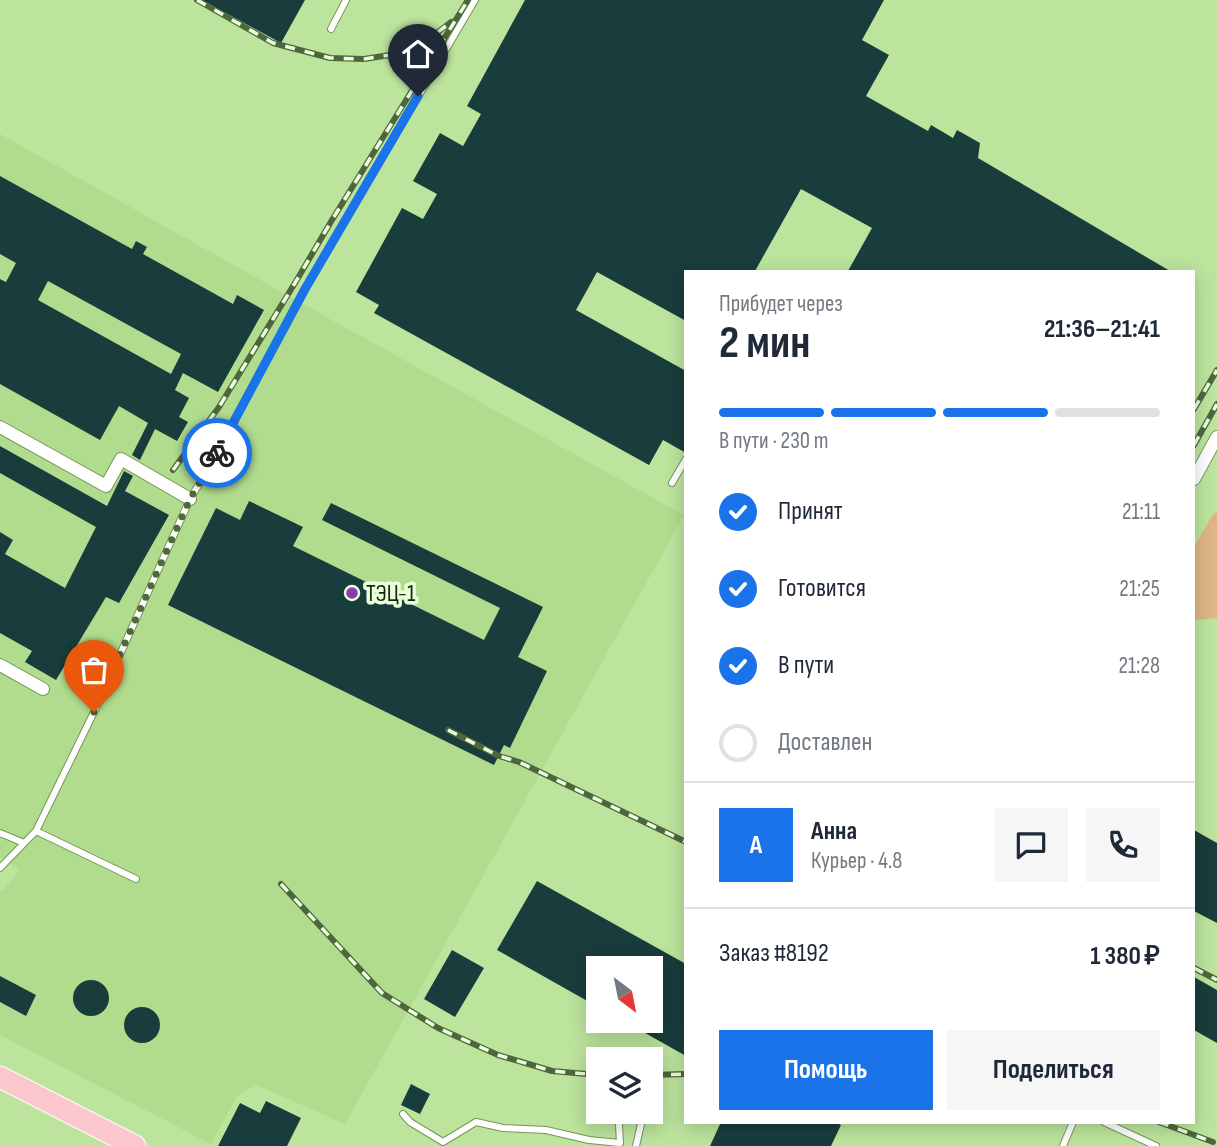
<!DOCTYPE html>
<html lang="ru">
<meta charset="utf-8">
<style>
:root{--surface:#fff;--page:#f6f6f7;--text:#1f2937;--muted:#747a83;--line:#e0e1e3;--accent:#1a73e8}
body{margin:0;font-family:"Sofia Sans Condensed",sans-serif;background:var(--page);color:var(--text);height:100vh;display:flex;flex-direction:column;font-size:26px;white-space:nowrap}
*{box-sizing:border-box;margin:0}
p{font-size:23px;color:var(--muted)}
.icon{flex:none;width:38px;height:38px;fill:none;stroke:currentColor;stroke-width:2;stroke-linecap:round;stroke-linejoin:round}
.map{position:relative;flex:1;overflow:hidden}
.drawer{position:absolute;left:684px;top:270px;width:511px;height:854px;display:flex;flex-direction:column;background:var(--surface);border-radius:0px;box-shadow:0 4px 18px #0003}
.drawer>*{flex:none}
.needle{width:46px;rotate:148deg}
.fabs{position:absolute;left:586px;top:956px;display:grid;gap:14px}
.fabs a{display:grid;place-items:center;width:77px;height:77px;border-radius:0px;background:var(--surface);box-shadow:0 4px 18px #0003;font-size:35px}
.pin{position:absolute;display:grid;place-items:center;width:60px;height:60px;color:#fff;margin:-72px -30px;border-radius:50% 50% 50% 0;rotate:-45deg;box-shadow:0 0 7px #0007}
.pin .icon{rotate:45deg}
.courier{position:absolute;display:grid;place-items:center;width:70px;height:70px;margin:-35px;border:5px solid #1a73e8;border-radius:50%;background:#fff;color:#222;box-shadow:0 2px 9px #0007}
.overview em{font-style:normal;font-weight:700}
.overview div{display:flex;flex-direction:column-reverse}
.overview{display:flex;align-items:center;justify-content:space-between;height:119px;padding:0 35px}
h1{font-size:46px;font-weight:700;line-height:52px}
.bar{display:grid;grid-template-columns:repeat(4,1fr);gap:10px 7px;align-content:center;height:84px;padding:0 35px}
.bar i{height:9px;border-radius:5px;background:var(--line)}
.bar .current{background:var(--accent)}
.bar p{grid-column:span 4}
.line{display:flex;align-items:center;gap:18px;padding:0 35px;border-top:2px solid var(--line)}
.line div{flex:1}
.round{display:grid;place-items:center;flex:none;width:74px;height:74px;border-radius:0px;background:var(--page)}
ol{padding:0 35px;list-style:none}
li{display:flex;align-items:center;gap:21px;height:77px}
li p{margin-inline-start:auto}
li .icon{padding:7px;border-radius:50%;background:var(--accent);color:#fff;stroke-width:4}
li:last-child{color:var(--muted)}
li i{width:38px;height:38px;border:4px solid var(--line);border-radius:50%}
.cta{display:flex;gap:14px;margin-top:auto;padding:14px 35px}
.cta a{flex:1;height:80px;border-radius:0px;background:var(--accent);color:#fff;font-size:28px;font-weight:700;line-height:80px;text-align:center}
.cta a+a{background:var(--page);color:var(--text)}
.map>svg:first-child{display:block}
</style>
<div class="map">
<svg width="1217" height="1146" viewBox="0 0 1217 1146">
<rect width="100%" height="100%" fill="#bce49d"/>
<path fill="#b1dc8e" d="M0,134L312,309L684,515L345,1124L257,1085L237,1096L211,1144L0,1035V891L4,889L20,869L0,857Z"/>
<path fill="#deb685" d="M1217,512V618L1194,620V547L1213,514Z"/>
<path fill="#193d3c" fill-rule="evenodd" d="M202,0H305L281,43Z
M525,0H884L862,40L889,55L866,96L928,131L931,125L953,138L957,130L980,143L978,158L1170,271H848L872,228L801,189L755,271H686V321L597,272L576,310L686,371V453L663,440L649,465L374,313L379,305L356,292L402,208L423,219L437,194L413,181L440,133L463,146L481,114L467,106Z
M0,176L132,249L136,241L147,247L143,254L233,304L237,295L264,310L218,392L183,373L175,390L189,398L179,417L188,422L177,441L155,429L140,460L132,455L148,423L119,406L100,440L0,384V279L6,282L16,263L0,254ZM48,281L181,354L171,374L38,300Z
M0,446L107,506L124,471L133,476L125,491L169,515L119,603L106,597L56,680L25,662L32,651L0,633V532L13,540L5,554L65,588L96,527L0,473Z
M249,501L303,527L293,546L484,640L500,608L322,520L331,503L543,607L518,657L547,671L510,748L504,745L494,765L168,605L216,508L240,520Z
M1194,830L1217,843V923L1194,911Z
M537,881L686,964V1056L622,1020H651V968H598V1007L497,950Z
M452,950L484,968L455,1017L424,999Z
M0,976L36,995L26,1016L0,1002Z
M1194,977L1217,990V1043L1194,1030Z
M73 998a18 18 0 1 1 36 0a18 18 0 1 1-36 0Z
M124 1025a18 18 0 1 1 36 0a18 18 0 1 1-36 0Z
M411,1084L430,1094L420,1114L401,1105Z
M266,1101L301,1118L287,1146H218L240,1103L260,1113Z
M721,1122H835L841,1125L831,1146H710Z"/>
<g fill="none" stroke-linecap="round" stroke-linejoin="round">
<defs>
<path id="service" d="M331,29L346,0
M672,483L686,459
M36,831L94,712L190,499L213,461L305,289L475,0
M0,833L24,843
M0,868L36,831L136,879
M403,1114L410,1122L443,1142L476,1122L503,1128L546,1130L589,1140L620,1143L619,1125L622,1111
M1104,1122L1156,1146
M636,1146L644,1111
M1063,1146L1073,1122"/>
<path id="minor" d="M0,427L106,486L121,459L190,499
M1194,479L1217,437
M0,665L43,689"/>
<path id="primary" d="M0,1077L135,1146"/>
</defs>
<use href="#service" stroke="#739854" stroke-width="8"/>
<use href="#minor" stroke="#739854" stroke-width="14"/>
<use href="#primary" stroke="#fff" stroke-width="23"/>
<use href="#service" stroke="#fff" stroke-width="6"/>
<use href="#minor" stroke="#fff" stroke-width="12"/>
<use href="#primary" stroke="#fbc7cd" stroke-width="21"/>
<defs>
<path id="rail" d="M197,0L273,43L330,58L364,59L390,55L429,39L451,22
M1194,409L1217,370
M1194,445L1217,404
M173,470L219,407L295,283L332,220L468,0
M448,730L499,756L519,762L686,842
M281,884L382,993L438,1028L498,1055L552,1071L598,1075
M1194,968L1217,980
M651,1075L686,1074
M1159,1122L1213,1142"/>
</defs>
<use href="#rail" stroke="#4f663c" stroke-width="6"/>
<use href="#rail" stroke="#e9feda" stroke-width="3.5" stroke-dasharray="10" stroke-linecap="butt"/>
</g>
<g fill="none" stroke-linecap="round" stroke-linejoin="round">
<path stroke="#51683d" stroke-width="7" stroke-dasharray="0 12.6" d="M94,712L190,499L217,453"/>
<path stroke="#1a73e8" stroke-width="9" d="M217,453L305,289L418,96"/>
</g>
<circle fill="#893eb0" stroke="#e9feda" stroke-width="2.5" cx="352" cy="593" r="7"/>
<g text-anchor="middle" dominant-baseline="central" stroke-width="7" stroke-linejoin="round" paint-order="stroke">
<g font-size="24" fill="#17260a" stroke="#e9feda" text-anchor="start">
<text x="366" y="593">ТЭЦ-1</text>
</g>
</g>
</svg>
<div class="fabs">
<a><svg class="needle" viewBox="-14 -14 28 28"><path d="M0-13l5 13h-10z" fill="#e53935"/><path d="M0 13l5-13h-10z" fill="#747a83"/></svg></a>
<a><svg class="icon" aria-label="layers" viewBox="0 0 24 24"><path d="M12 4l9 5-9 5-9-5zM3 14l9 5 9-5"/></svg></a>
</div>
<div class="pin" style="left:94px;top:712px;background:#ea580c"><svg class="icon" aria-label="bag" viewBox="0 0 24 24"><path d="M5 8h14l-1 12H6zM9 8a3 3 0 0 1 6 0"/></svg></div>
<div class="pin" style="left:418px;top:96px;background:#1f2937"><svg class="icon" aria-label="home" viewBox="0 0 24 24"><path d="M3 11l9-7 9 7M6 9v11h12V9"/></svg></div>
<div class="courier" style="left:217px;top:453px"><svg class="icon" aria-label="bike" viewBox="0 0 24 24"><circle cx="6" cy="16" r="4"/><circle cx="18" cy="16" r="4"/><path d="M6 16l4-8h5l3 8M10 8l3 8H6M13 5h3"/></svg></div>
<section class="drawer">
<div class="overview"><div><h1>2 мин</h1><p>Прибудет через</p></div><em>21:36–21:41</em></div>
<div class="bar"><i class="current"></i><i class="current"></i><i class="current"></i><i></i><p>В пути · 230 m</p></div>
<ol>
<li><svg class="icon" aria-label="check" viewBox="0 0 24 24"><path d="M5 12l5 5 9-10"/></svg>Принят<p>21:11</p></li>
<li><svg class="icon" aria-label="check" viewBox="0 0 24 24"><path d="M5 12l5 5 9-10"/></svg>Готовится<p>21:25</p></li>
<li><svg class="icon" aria-label="check" viewBox="0 0 24 24"><path d="M5 12l5 5 9-10"/></svg>В пути<p>21:28</p></li>
<li><i></i>Доставлен</li>
</ol>
<div class="line" style="height:126px"><b class="round" style="background:var(--accent);color:#fff">А</b><div><b>Анна</b><p>Курьер · 4.8</p></div><a class="round"><svg class="icon" aria-label="chat" viewBox="0 0 24 24"><path d="M4 5h16v11H9l-5 4z"/></svg></a><a class="round"><svg class="icon" aria-label="phone" viewBox="0 0 24 24"><path d="M5 4h4l2 5-3 2q2 4 5 5l2-3 5 2v4C11 20 4 13 5 4z"/></svg></a></div>
<div class="line" style="height:91px"><div>Заказ #8192</div><b>1 380 ₽</b></div>
<div class="cta"><a>Помощь</a><a>Поделиться</a></div>
</section>
</div>
